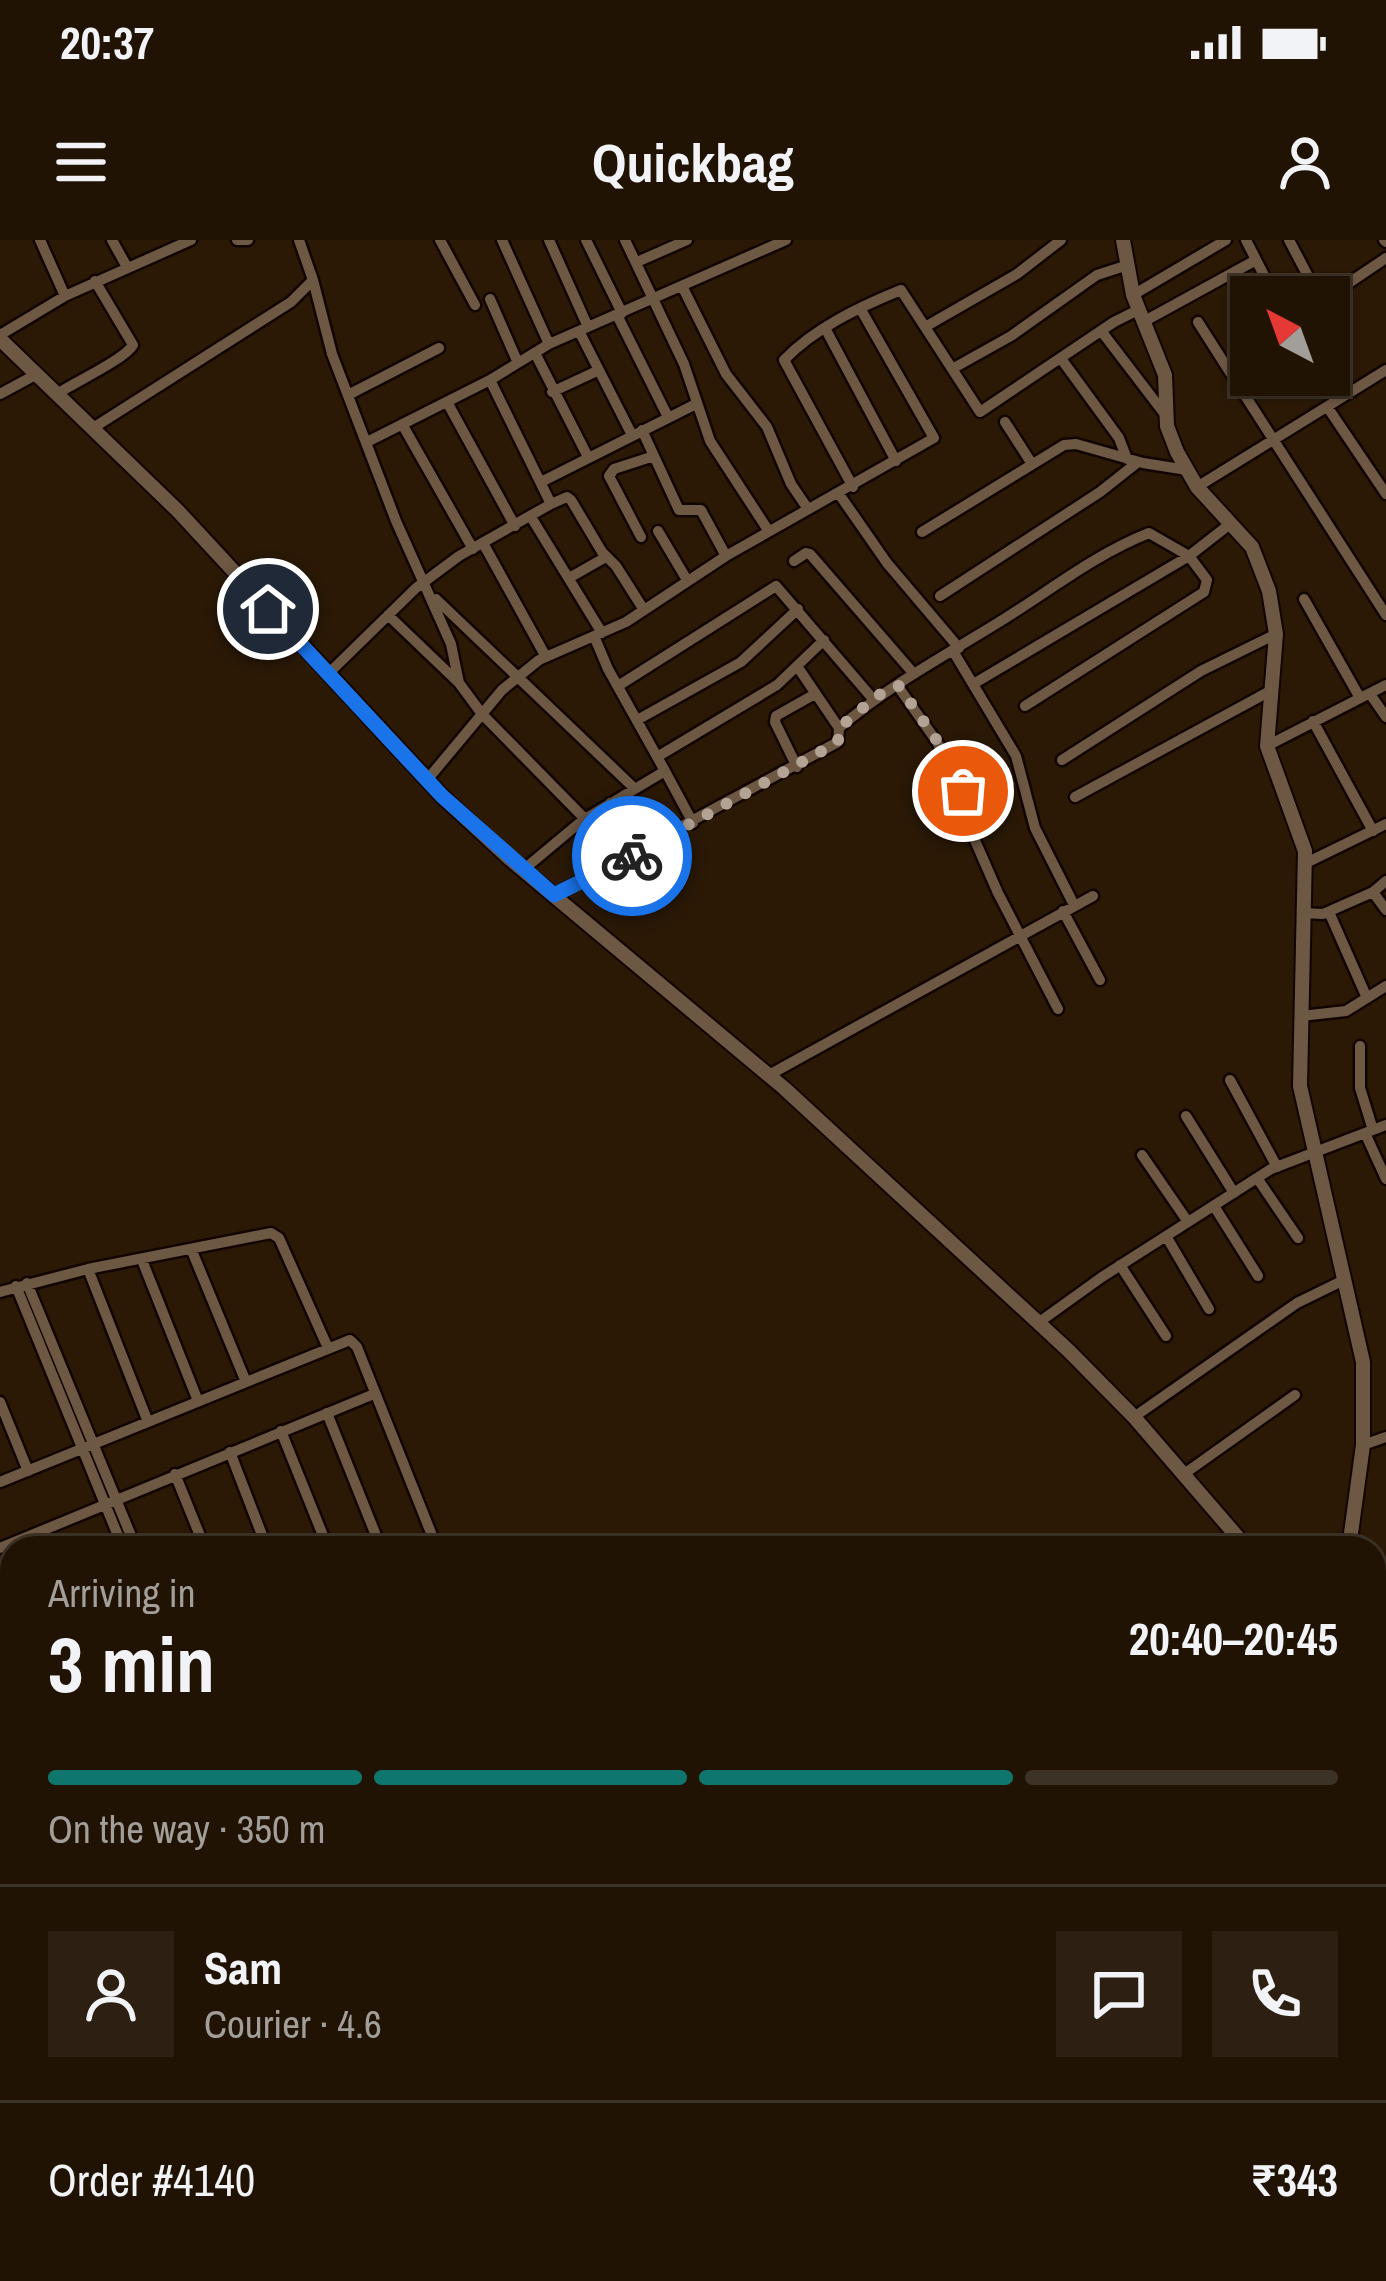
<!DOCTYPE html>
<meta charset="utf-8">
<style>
:root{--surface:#201304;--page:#2d2013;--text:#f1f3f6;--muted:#a29e9a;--line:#3d3226;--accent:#0f766e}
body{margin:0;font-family:"Archivo Narrow",sans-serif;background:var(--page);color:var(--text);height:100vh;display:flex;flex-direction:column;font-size:45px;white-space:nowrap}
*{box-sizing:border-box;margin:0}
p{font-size:39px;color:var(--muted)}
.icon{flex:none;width:66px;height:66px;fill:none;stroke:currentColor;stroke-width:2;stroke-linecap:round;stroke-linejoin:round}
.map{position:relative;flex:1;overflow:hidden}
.drawer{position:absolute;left:0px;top:1296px;width:1386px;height:747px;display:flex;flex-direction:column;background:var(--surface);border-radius:36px 36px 0 0;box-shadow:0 3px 9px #0004,0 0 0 3px var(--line)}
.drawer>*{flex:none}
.needle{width:78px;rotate:319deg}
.tools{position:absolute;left:1230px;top:36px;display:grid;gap:24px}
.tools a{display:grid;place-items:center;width:120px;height:120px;border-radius:0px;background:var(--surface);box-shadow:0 3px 9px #0004,0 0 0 3px var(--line);font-size:60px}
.pin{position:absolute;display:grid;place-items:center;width:102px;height:102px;color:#fff;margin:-51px;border:6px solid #fff;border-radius:50%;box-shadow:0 3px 12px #0007}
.courier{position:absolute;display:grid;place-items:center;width:120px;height:120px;margin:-60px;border:9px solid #1a73e8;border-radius:50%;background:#fff;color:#222;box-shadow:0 3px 15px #0007}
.summary em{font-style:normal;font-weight:800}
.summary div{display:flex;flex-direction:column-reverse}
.summary{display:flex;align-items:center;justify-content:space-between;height:204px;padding:0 48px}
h1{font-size:78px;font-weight:800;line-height:90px}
.bar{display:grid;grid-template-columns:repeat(4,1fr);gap:18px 12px;align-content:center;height:144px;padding:0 48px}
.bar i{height:15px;border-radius:9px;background:var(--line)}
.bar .current{background:var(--accent)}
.bar p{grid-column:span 4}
.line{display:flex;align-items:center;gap:30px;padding:0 48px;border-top:3px solid var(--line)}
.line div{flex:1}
.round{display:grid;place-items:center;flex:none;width:126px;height:126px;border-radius:0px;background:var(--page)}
.status{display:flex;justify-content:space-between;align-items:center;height:84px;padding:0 60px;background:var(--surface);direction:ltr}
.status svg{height:33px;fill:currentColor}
header{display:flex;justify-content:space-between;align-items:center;height:156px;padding:0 48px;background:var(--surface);font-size:54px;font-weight:800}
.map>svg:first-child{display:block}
</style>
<div class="status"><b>20:37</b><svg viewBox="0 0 49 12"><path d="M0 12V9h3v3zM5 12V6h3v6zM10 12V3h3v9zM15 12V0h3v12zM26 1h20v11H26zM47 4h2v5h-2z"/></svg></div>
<header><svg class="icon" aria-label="menu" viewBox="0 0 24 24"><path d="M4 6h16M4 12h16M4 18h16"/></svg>Quickbag<svg class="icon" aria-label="person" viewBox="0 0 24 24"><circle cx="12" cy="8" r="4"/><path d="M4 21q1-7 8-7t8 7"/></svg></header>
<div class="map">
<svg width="1386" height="2041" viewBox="0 0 1386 2041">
<rect width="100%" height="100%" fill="#2b1906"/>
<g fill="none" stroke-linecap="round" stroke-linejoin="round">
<defs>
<path id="minor" d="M40,0L65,56
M112,0L127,27
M237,0H248
M440,0L475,65
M549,0L588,87
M586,0L622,73
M625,0L684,124L710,201L768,290
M1246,0L1275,57
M1289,0L1319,57
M1384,0L1386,2
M637,22L687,0
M313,40L332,114L396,281L451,404L459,443L482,474L585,579
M682,46L726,134L767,187L791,244L808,269
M1133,55L1226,0
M1328,57L1386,18
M490,59L518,123
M617,75L668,177
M1143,82L1256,20
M1198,82L1226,126
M925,87L1017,34L1061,0
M825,88L896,221
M579,91L632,195
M1102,92L1167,177
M0,95L65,56L191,0
M549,104L786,0
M1251,109L1226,126L1386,375
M535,113L588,217
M1062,120L1119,198L1127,219
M952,129L1011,96L1097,35L1128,25
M552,152L597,131
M0,154L37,134
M57,154C75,142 125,119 133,105L95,41
M348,155L439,108
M447,162L515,286
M1328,168L1386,254
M1005,182L1032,224
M402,184L473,309
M93,188L291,62L313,40L299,0
M642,190L679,270H701L726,316
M367,202L490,140
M543,241L696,164
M853,247L784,120C815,88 859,67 901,50L980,172L1114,82L1138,70
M1197,247L1386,130
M839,254L887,323L959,408
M551,264L567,257L571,260L602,312L616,326L644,370
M531,277L602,393
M658,291L687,340
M922,292L1064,205L1076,204L1143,223L1187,230
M641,297L609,236L614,229L654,216
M483,303L546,417
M794,321L806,313L810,314L914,434
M569,338L606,317
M940,356L1100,252L1138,222
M436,359L634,548
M1304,359L1360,458
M388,375L459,443
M953,411L1016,516L1035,588L1074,665
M797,426L839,488
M328,434L416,348L459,316L551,264L490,140L549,104L502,0
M975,443L1189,316L1207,340L1204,352L1025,466
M897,445L937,502L959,543L963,573L998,653L1058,769
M618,446L776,346L873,459
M1370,454L1386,477
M639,479L741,422L798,369
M1313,481L1373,591
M1267,506L1386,445
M657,517L777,445L824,400
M1062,520L1201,431L1276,394
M797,527L775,482L776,476L815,454
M665,531L693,583
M427,540L502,450L539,420L626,382L726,316L934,198L860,68
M1075,557L1272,450
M610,563L647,608
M1304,624L1386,584
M523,630L583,580L665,531L608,429L594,396
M1386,641L1373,652L1386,670
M554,655L838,502L839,488C889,445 948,414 1004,379C1052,349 1096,314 1149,293L1189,316L1230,284
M1063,671L1100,740
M1329,672L1367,758
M1303,673L1323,674L1373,652
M1301,776L1346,771L1386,746
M1360,806V848L1373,890
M769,835L1093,656
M1230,840L1277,927
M1186,876L1234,953
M1365,893L1386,939
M1142,915L1188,982
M1257,938L1298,998
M1214,966L1258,1036
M1166,996L1209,1069
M192,1011L246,1142
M142,1020L198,1161
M1120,1025L1166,1096
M88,1029L148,1182
M27,1043L136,1308
M16,1046L123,1308
M0,1052L88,1029L271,993L279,998L328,1108
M1038,1083L1102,1037L1271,929L1386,885
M0,1162L28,1231
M327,1173L381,1308
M1134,1177L1297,1063L1344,1040
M281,1191L328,1308
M1363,1205L1386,1197
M230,1212L267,1308
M175,1234L205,1308
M1184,1234L1295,1155
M0,1242L350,1100L357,1107L437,1308
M0,1308L374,1154
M0,1329L12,1358
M1374,1340L1386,1334
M1374,1556L1386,1590
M1374,1626L1386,1619
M1384,1790L1386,1794
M1374,1893L1386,1918
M0,1948V2000
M1374,2014L1386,2008
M142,2031L143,2034
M471,2031L476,2041
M578,2031L583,2041
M709,2031L714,2041
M760,2031L765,2041
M812,2031L816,2041
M1002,2031L1006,2041
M1080,2031L1085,2041
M1145,2031L1150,2041
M1216,2031L1221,2041
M1292,2031L1298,2041
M1368,2031L1372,2041
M530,2041L551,2031
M621,2041L642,2031
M868,2041L895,2031
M1320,2041L1330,2036"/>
<path id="tertiary" d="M1123,0L1133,55L1165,135L1167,186L1177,212L1197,247L1252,307L1269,351L1276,394L1267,506L1305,611L1300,846L1363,1122V1205L1349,1308
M0,99L178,271L442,556L510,619L784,848L1069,1111L1134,1177L1247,1308
M1374,1408L1386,1402
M1374,1458L1386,1452
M243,2041L268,2031
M361,2041L387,2031"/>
<path id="trunk" d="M1374,1427L1386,1421
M1374,1444L1386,1438
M274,2041L299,2031
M317,2041L342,2031"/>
</defs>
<use href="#minor" stroke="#120400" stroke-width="15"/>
<use href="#tertiary" stroke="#120400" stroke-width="18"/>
<use href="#trunk" stroke="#120400" stroke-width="22"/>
<use href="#minor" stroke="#6d5844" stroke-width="10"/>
<use href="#tertiary" stroke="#6d5844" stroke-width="14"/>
<use href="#trunk" stroke="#be6061" stroke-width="18"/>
</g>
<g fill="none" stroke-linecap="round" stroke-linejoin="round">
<path stroke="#b2a395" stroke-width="12" stroke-dasharray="0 21.6" d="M632,616L838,502L839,488L877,456L898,445L938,502L963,551"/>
<path stroke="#1a73e8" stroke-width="15" d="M268,369L442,556L554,655L632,616"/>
</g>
</svg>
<div class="tools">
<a><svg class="needle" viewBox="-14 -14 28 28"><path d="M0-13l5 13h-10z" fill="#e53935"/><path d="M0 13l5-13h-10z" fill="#a29e9a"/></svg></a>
</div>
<div class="pin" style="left:963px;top:551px;background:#ea580c"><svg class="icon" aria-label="bag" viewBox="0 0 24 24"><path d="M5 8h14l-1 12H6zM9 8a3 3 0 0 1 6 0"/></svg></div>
<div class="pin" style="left:268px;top:369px;background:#1f2937"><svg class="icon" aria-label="home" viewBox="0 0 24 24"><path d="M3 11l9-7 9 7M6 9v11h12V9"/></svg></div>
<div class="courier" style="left:632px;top:616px"><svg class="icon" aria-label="bike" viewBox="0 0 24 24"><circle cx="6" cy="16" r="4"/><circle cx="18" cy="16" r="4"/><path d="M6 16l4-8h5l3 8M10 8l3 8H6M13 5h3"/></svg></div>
<section class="drawer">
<div class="summary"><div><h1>3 min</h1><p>Arriving in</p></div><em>20:40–20:45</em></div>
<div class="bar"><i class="current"></i><i class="current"></i><i class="current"></i><i></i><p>On the way · 350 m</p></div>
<div class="line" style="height:216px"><a class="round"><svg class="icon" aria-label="person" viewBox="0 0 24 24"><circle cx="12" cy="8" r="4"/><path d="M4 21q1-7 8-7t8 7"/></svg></a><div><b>Sam</b><p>Courier · 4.6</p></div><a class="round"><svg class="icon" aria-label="chat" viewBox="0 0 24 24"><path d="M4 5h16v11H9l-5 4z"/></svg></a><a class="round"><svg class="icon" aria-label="phone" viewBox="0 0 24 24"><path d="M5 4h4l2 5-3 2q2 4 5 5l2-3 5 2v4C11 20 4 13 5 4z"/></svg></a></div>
<div class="line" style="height:156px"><div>Order #4140</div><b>₹343</b></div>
</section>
</div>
